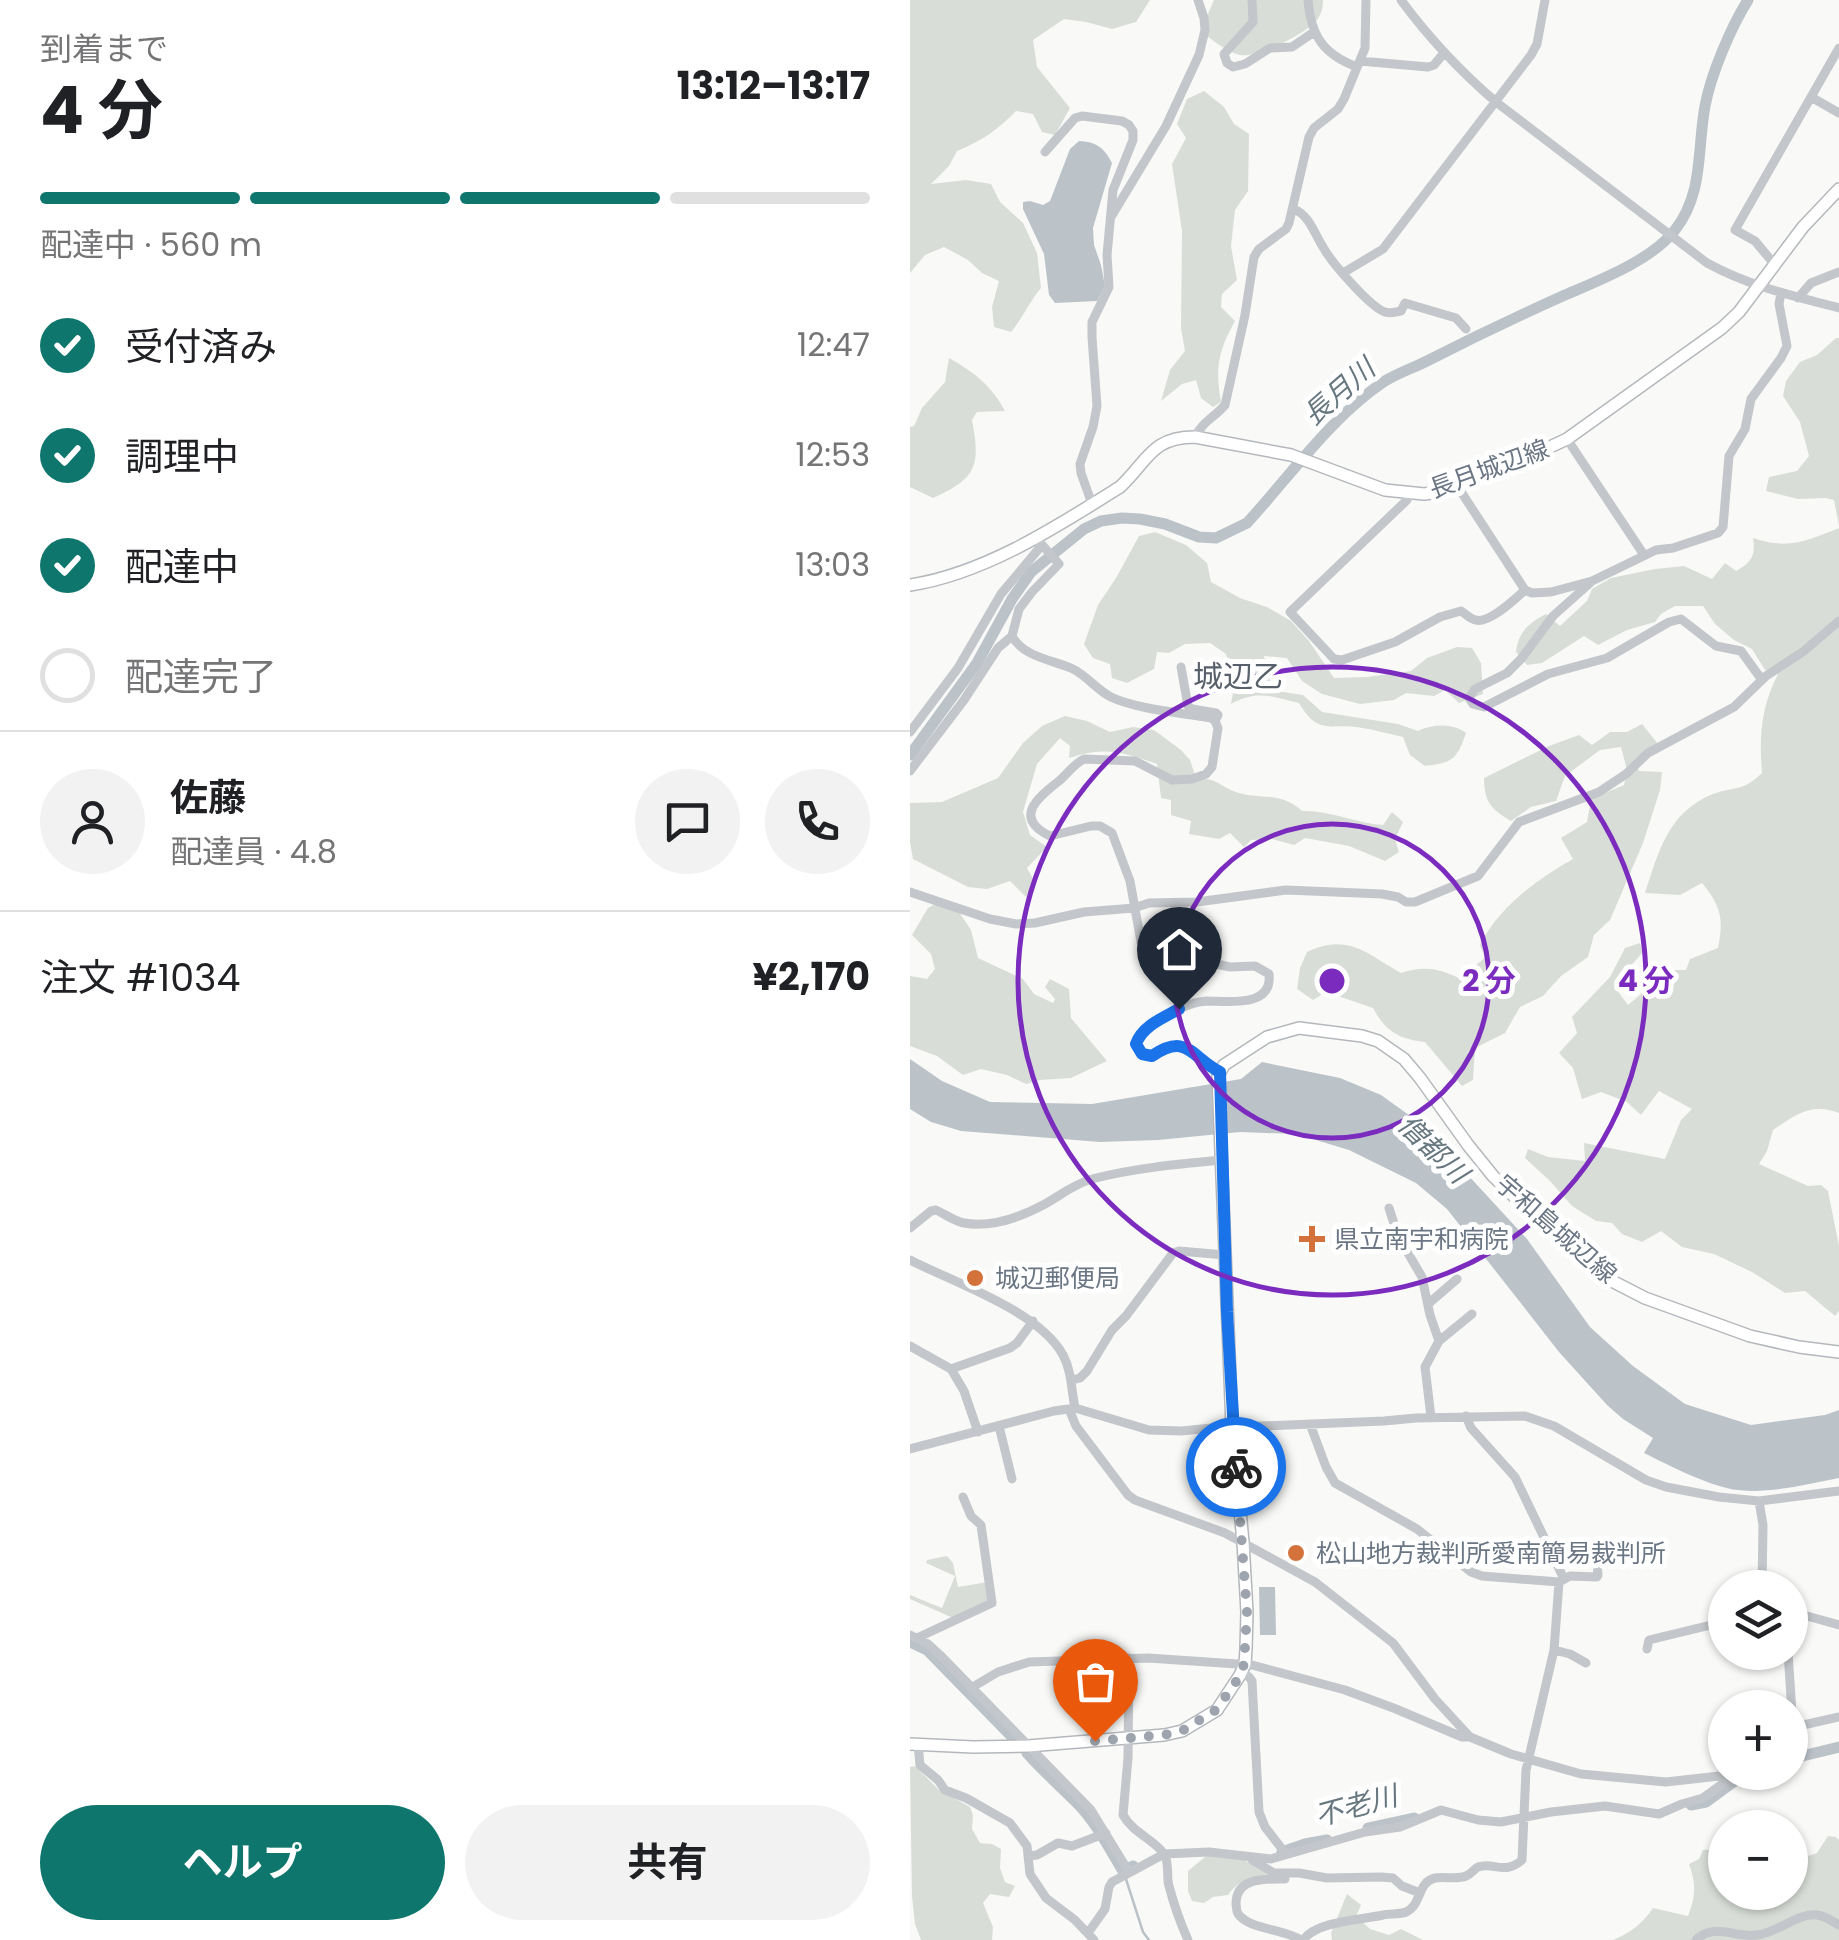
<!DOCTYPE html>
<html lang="ja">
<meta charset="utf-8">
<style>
:root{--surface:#fff;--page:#f2f2f2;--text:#202124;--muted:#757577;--line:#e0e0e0;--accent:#0f766e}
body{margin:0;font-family:Poppins,"Noto Sans JP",sans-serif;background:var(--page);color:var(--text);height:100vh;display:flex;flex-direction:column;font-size:38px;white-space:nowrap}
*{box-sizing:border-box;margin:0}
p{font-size:32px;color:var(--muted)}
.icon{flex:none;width:55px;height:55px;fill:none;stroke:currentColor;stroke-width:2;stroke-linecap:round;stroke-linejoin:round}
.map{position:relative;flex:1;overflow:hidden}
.panel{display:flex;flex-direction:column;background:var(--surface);width:910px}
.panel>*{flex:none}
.fabs{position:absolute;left:798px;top:1570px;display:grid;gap:20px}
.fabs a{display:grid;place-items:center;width:100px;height:100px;border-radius:50%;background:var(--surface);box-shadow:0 2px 8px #0004;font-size:50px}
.pin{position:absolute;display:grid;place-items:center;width:85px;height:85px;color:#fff;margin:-102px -42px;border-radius:50% 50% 50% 0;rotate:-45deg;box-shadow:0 0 10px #0007}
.pin .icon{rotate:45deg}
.courier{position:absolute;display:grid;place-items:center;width:100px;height:100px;margin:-50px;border:8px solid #1a73e8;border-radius:50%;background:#fff;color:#222;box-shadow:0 2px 12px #0007}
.overview em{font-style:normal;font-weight:700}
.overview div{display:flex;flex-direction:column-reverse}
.overview{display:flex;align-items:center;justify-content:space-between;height:170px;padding:0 40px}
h1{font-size:65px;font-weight:700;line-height:75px}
.bar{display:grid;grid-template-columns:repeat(4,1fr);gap:15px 10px;align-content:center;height:120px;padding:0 40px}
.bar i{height:12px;border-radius:8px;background:var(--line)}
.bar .current{background:var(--accent)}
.bar p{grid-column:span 4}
.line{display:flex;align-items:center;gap:25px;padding:0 40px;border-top:2px solid var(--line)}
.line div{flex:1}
.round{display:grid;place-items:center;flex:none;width:105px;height:105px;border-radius:52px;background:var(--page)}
ol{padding:0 40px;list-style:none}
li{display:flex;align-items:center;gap:30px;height:110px}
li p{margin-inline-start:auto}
li .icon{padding:10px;border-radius:50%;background:var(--accent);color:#fff;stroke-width:4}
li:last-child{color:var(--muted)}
li i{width:55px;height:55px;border:5px solid var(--line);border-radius:50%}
.action{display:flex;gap:20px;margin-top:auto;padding:20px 40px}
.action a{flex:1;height:115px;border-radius:60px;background:var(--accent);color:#fff;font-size:40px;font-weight:700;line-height:115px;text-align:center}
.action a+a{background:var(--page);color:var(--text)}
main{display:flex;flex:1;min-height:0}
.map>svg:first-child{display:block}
</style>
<main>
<section class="panel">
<div class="overview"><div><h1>4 分</h1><p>到着まで</p></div><em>13:12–13:17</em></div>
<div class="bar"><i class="current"></i><i class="current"></i><i class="current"></i><i></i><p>配達中 · 560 m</p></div>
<ol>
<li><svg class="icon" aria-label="check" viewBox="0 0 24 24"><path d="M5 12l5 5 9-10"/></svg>受付済み<p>12:47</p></li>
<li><svg class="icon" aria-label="check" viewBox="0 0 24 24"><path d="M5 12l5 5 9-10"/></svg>調理中<p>12:53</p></li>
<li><svg class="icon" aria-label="check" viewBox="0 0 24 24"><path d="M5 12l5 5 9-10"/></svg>配達中<p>13:03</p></li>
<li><i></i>配達完了</li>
</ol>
<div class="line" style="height:180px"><a class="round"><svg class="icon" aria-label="person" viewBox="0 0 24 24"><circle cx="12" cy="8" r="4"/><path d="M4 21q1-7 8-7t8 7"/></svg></a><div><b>佐藤</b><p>配達員 · 4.8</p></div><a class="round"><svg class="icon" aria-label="chat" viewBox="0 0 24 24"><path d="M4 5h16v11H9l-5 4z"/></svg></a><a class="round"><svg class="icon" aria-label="phone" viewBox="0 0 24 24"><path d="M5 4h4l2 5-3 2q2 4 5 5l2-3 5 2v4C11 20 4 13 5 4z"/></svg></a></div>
<div class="line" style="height:130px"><div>注文 #1034</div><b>¥2,170</b></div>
<div class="action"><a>ヘルプ</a><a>共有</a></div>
</section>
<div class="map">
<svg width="929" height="1940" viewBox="0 0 929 1940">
<rect width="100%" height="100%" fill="#f9f9f7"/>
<path fill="#d8ded7" d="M0,0H240L226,22L202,29L176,22L154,19L123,40L127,67L160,108L145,135L132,132L123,114L106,111C88,130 71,141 47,151L39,166L21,184L56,180L81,184L90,202L113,223L127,253L131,288C119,302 113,318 101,332L84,327L82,307L89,281L72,273L58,260L34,247L15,255L0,273Z
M304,0H413C413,9 411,16 405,22C393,35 347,58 330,55C317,52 304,41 294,34V23Z
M294,91L314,107L324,124L339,134L338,191L325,210L321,246L327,280L312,294L311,307L325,321C308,352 305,367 311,402L303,407L291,398L286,380L272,384L251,401L260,370L275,351L271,328L272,231L262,164L276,138L267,124L277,99Z
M926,338H929V526L924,500L916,498L888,499L856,491L859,477L887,471L899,456L890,422L873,396L876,381L890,362L907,355Z
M39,358C64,372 82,386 95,411L67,412L62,420C71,467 66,478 23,498L0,487V427L4,426L12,408L35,382Z
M929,528V1113C901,1102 885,1115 863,1130L857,1151L849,1164L898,1186L911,1185L918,1191L929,1246V1311L925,1316L895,1291L875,1293L842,1272L804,1254L772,1247L751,1231L732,1242L712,1234L702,1223L686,1221L662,1206L640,1181L615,1158L618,1149L638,1157L675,1161L674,1143L755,1159L771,1120L782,1109L749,1091L731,1115L717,1102L691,1092L672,1099L663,1068L649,1053L667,1033L662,1017L700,977L715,948L730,943L733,952L710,978L707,990L718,1005L737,989L742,977L753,983L761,970H776L780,959L808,948C814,919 811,906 792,883L770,895L735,893C749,851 758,812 803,794C826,786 832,792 852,773C849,736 851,707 868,674L855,670L842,649L824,640L805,624L793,606H765L751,614L745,622L717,630L688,645L674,636L632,663L617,665L606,652C608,632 619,623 636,614L650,626L677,601L682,589L701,578L745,569L774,566L802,579L815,563L826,571C841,563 846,556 843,538C877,550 897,541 929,528Z
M245,532L276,545L297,563L301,582L330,598L357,607L381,621L399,641L424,678L457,677L501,671L517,658L547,647L562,648L571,663L573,694L549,703L535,690L524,696L496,693L484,700L450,704L412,694L392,681L377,658L354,656L361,685L367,691L393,695L412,712L488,724L508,731C523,724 542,723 556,733C547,759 543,763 515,766L500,755L493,737C479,734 466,730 452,728C420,722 409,737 389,703C360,696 347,690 321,704L324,687L316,654L300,643L275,644L259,653L247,652L244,669L217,683L202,678L200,664L183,658L174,644L188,605L206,578L229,536Z
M155,716L177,721L200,732L223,727L244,730L271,750L280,760L286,778C307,779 306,783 323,791C347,801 370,790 392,811C420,810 445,823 473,825L482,812L493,822L485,839L489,852L475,861L439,846L395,838L384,845L362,839L341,840L334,847L320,833L309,839L279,834L281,821L261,815V800L251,798L247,764C212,752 196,746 159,758L160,746L150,738L127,764L113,812L120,835L137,847L117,868L126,884L117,898L100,881L77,889L58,887L3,859L0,842V803L32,802L88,778L113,743L132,726Z
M732,724L748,744L725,759L729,771L752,772L750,790L733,843L700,920L684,935L678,957L651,976L633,996L610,1007L595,1033L565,1048L563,1080L552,1086L515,1042C489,1039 476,1032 463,1008L416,992L403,1000L387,989L390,968L397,952C439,933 455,953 491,973C515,966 526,968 549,978L575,958L570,945C589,907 627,879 663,859L651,838L677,822L681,799L714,785L717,770L711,747L690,750L655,776L646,801L621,807L601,821C581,809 574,802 574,778L639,746L669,735L682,745L700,732H717Z
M27,903L47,909L61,930L68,958L113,979L124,994L143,1003L145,999L135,987L140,979L159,989L161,1018L197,1061L161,1078L130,1080L116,1084L97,1075L71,1069L53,1075L27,1056L0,1046V976L17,979L25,969L21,954L2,935L18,908Z
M37,1556L43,1563L48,1587L78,1582L80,1602L43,1618L0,1599V1595L32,1608L45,1576L16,1563L17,1560Z
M5,1766L28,1789L60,1807L63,1815L62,1829L70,1843L82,1844L91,1849L90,1868L95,1882L105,1886L99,1897L80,1894L73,1903L83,1927L82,1940H11L5,1924L2,1896L0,1767Z
M918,1836L926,1837L929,1840V1940H703C719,1934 733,1923 743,1908L778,1916C786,1896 786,1883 779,1864L789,1859L793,1850L815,1849V1892H880V1844L883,1849L898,1856L907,1853Z
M309,1854L331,1858L361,1876C343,1878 329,1879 318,1895L303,1897L294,1903L282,1901L278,1891V1871L295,1857Z
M437,1894L451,1905L446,1916L460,1929L479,1935L491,1929L513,1940H422L421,1933Z"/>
<path fill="#bbc3c9" d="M169,141C186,142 194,147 202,163L183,228L184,245L191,265L195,286L187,301L145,303L139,295L134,254L113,209V202L120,201L133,205L140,201L160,149Z
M0,1059L32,1081L80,1102L182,1104L331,1079L352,1062L430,1078L471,1095L510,1123L617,1239L680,1327L723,1366L775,1404L841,1425L915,1415L929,1410V1478C897,1484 861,1494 828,1490C803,1488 758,1465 734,1453L743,1438L713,1419L697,1405L649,1352L537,1209L506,1183L439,1150L386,1134L330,1132L248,1140L190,1142L51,1131L21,1122L0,1109Z
M349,1587H365L366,1635H350Z"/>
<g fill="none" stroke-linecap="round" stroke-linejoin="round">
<path stroke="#bbc3c9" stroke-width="2.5" d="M215,1876L233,1932L239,1940"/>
<path stroke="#bbc3c9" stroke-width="11" d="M0,755L67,663L102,599L121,572L174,529L191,521L212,518L230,519L255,524L289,537L306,538L337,523C380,476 422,416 475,381C488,373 503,368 517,361C562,338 608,316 655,295C690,280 742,260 765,230C794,193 787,149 795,106C801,74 821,27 838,0
M0,1642L17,1650L105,1740
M117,1753C133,1771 151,1787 168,1804C187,1824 199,1848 213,1871L223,1866
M880,1759L929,1747
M781,1805L796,1802L837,1772
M458,1828L504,1818
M372,1852L395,1844L417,1840"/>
<defs>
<path id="major" d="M0,585C74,574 148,526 210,487C238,461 241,437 285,437L381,455L475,490L514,494L529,492L610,461L657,439L812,328L829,312L893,227L929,189
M0,1744L63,1747L118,1746L254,1735L272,1731L307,1710L330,1675L335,1664L336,1649L337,1612L333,1542L322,1427L308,1076L314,1065L357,1037L389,1028L452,1036L468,1041L494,1059L510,1078L558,1145L583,1176L636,1227L700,1280L735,1298L840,1336L889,1347L929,1352"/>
</defs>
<use href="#major" stroke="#b4b8bc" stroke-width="14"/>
<path stroke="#c3c6ca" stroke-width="9" d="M342,0L343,22L314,54L317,63L323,67L335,64L360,48L382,47L404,32
M398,0C401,36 413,54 447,67
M491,0C519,38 550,71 586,102L797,263C839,286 883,296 929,308
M450,61L518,67L524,65L534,53
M901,97L929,113
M135,152L165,118L172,116L212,121L219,125L223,131V140L203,190L197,255L199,287L182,322V337L187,406L183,427L170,464L171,473L182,504
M384,209C400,216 404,233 413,247C421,262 460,307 475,312C481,314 485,312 491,311L495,303L546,318L556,329
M201,217L256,126L289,55L295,30L294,18L288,0
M865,265L845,241L825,230L929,48
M433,273L473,249L621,55L627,44L635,0
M888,298L901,283L929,272
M285,437C293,421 304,418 315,405L335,315L344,257L349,249L376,229L379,223L399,137L404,128L428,109L434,99L455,48L456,0
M657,439L734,555
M546,484L615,590
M499,494L497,500L380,612L424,659L432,660L485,642L530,617L551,611C556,614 560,619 566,620C579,624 605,599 615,590L622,593L641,592L682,581L746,550L763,548L808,533L813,527L819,456L835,429L841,399L871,358L877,346L869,304L871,293
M680,583L643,616L611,659L597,673L565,689L559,698L563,704L574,707L638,674L697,658L759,622L771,619L806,646L831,651L852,680
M102,636C113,657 143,660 163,669C177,676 187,690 201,697C226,709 272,713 301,718L305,721L308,728L302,767L296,774L282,779L262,780L225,761L174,759C164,764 158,773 149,781C127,798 103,818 140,836L181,826H190L202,833L220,881L231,942L240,957L247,961L279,958L320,967L345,966L359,974C363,1008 318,1001 297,1001C276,1002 233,1024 226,1044L232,1054L242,1056C278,1032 281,1057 310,1071
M271,667L278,706L282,709L306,713L308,715L305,721
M0,732L48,668L91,594L132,545
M0,771L54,700L88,648L102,636L109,609L122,592L149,564L125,537
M0,892L80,919L106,924L125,923L174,912L224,908L239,903L287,902L376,890L472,894L488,897L496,902H505L568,876L609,822L689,792L716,774L738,753L824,707L856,676L894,651L929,621
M479,1208L488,1236L512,1277L520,1315L529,1341L515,1367L521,1417
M0,1228L21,1211L26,1210C35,1214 44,1221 54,1223C82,1228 111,1217 135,1204C151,1195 164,1184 182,1179C224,1168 269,1164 312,1160
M0,1260C45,1283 129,1311 153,1355C162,1372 161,1389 165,1408
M518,1304L547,1279
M529,1341L562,1314
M0,1346L41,1369L54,1391L68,1432
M41,1369L100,1348L107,1343L123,1321
M162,1380L170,1378L177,1371L202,1330L216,1316L263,1253L269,1251L315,1255
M159,1409L166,1426L218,1495L225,1500L315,1533L405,1582L483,1643L525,1699L559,1736
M556,1416L561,1428L605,1477L654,1579
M400,1424L416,1467L425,1483L507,1529L561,1572L572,1576L649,1582L660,1576L687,1577L688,1575L687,1562L702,1563
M89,1426L102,1479
M0,1449L144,1411L165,1408L239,1430L271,1431L302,1428L474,1421L506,1418L615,1416L644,1426L736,1480L756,1487L809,1497L849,1501L929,1491
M849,1501L853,1525L852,1588
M880,1615L897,1616L929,1625
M0,1635L18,1644L30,1655L181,1810L219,1872
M7,1638L82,1603L71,1525L61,1516L53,1497
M737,1649L739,1640L805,1624H815
M644,1650L660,1654L676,1663
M878,1652L883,1728
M219,1658L218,1758L213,1815C223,1833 245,1840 254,1854C260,1864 256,1876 259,1886C264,1905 270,1922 278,1940
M332,1672L339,1677L342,1681L349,1812L355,1827L376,1854
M61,1688L88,1672L119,1662L238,1658L342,1665L435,1690L486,1709L552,1737H560L601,1754L671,1774L756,1782L827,1774
M880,1728L929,1717
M8,1744L10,1765L28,1780L35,1790L56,1798L100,1823L117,1846L120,1874L136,1898L165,1920L184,1940
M118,1856L127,1855L148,1843L162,1846L196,1833
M342,1860L364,1873H389L417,1878L471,1877L483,1878L492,1886L510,1893
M375,1879C355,1879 326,1877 326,1904C327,1911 326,1913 332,1918C346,1930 374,1929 391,1940
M178,1933L195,1909L199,1887L202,1882L254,1854L299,1852L361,1859L455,1832L490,1827L531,1810L568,1820L591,1822L641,1812L695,1806L749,1814L772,1804L793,1798L826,1774
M393,1940C407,1921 450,1920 473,1915C480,1913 489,1915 496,1912C512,1905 507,1882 525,1878C535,1876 546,1880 556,1876C561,1874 564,1869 568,1867C583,1861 594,1876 612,1860L616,1770L644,1650L649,1582
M786,1940C804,1922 824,1938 847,1935C868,1933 886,1913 907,1915C916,1916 922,1921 929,1925"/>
<use href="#major" stroke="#fff" stroke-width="11"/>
</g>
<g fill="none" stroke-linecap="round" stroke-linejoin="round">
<path stroke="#9da4ad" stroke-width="10" stroke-dasharray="0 18" d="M185,1741L254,1735L272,1731L306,1710L330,1676L334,1664L337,1612L326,1467"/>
<path stroke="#1a73e8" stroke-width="12" d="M269,1009C253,1018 232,1026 226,1044L232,1054L242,1056C277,1032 281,1057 310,1072L317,1312L326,1467"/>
</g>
<g fill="none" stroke="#7b2cbf" stroke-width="5">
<circle cx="422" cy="981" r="157"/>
<circle cx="422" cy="981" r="314"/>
</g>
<g fill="#d4723c" stroke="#fff" stroke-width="4">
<path d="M397 1224h10v10h10v10h-10v10h-10v-10h-10v-10h10z"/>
<circle cx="65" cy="1278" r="10"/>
<circle cx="386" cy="1553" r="10"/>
</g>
<g text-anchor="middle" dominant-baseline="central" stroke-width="10" stroke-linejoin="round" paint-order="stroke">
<g font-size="25" fill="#6b7685" stroke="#fff">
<text transform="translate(579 469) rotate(-20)">長月城辺線</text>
<text transform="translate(646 1229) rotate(41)">宇和島城辺線</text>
</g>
<g font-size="25" fill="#6b7685" stroke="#fff" text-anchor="start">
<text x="424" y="1239">県立南宇和病院</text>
<text x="85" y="1278">城辺郵便局</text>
<text x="406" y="1553">松山地方裁判所愛南簡易裁判所</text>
</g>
<g font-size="28" font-style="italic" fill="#677780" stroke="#fff">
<text transform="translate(429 392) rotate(-41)">長月川</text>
<text transform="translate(523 1149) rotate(44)">僧都川</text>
<text transform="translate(446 1806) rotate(-15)">不老川</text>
</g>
<g font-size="30" fill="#58606b" stroke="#fff">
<text x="328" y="676">城辺乙</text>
</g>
</g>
<circle cx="422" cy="981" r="15" fill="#7b2cbf" stroke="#fff" stroke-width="5"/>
<g font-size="30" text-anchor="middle" font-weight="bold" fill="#7b2cbf" stroke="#fff" stroke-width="10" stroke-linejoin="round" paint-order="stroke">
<text x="579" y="991">2 分</text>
<text x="736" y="991">4 分</text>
</g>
</svg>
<div class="fabs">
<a><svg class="icon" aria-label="layers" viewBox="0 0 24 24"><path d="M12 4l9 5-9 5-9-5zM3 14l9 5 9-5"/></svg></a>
<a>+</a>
<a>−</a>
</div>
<div class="pin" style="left:185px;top:1741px;background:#ea580c"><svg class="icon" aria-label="bag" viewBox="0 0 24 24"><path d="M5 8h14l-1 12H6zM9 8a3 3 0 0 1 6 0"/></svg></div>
<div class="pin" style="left:269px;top:1009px;background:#1f2937"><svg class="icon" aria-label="home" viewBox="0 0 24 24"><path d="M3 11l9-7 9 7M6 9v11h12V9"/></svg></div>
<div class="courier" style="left:326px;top:1467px"><svg class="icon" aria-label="bike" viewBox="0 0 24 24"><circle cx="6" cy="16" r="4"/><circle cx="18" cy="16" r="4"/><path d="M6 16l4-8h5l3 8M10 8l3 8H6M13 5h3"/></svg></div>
</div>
</main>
